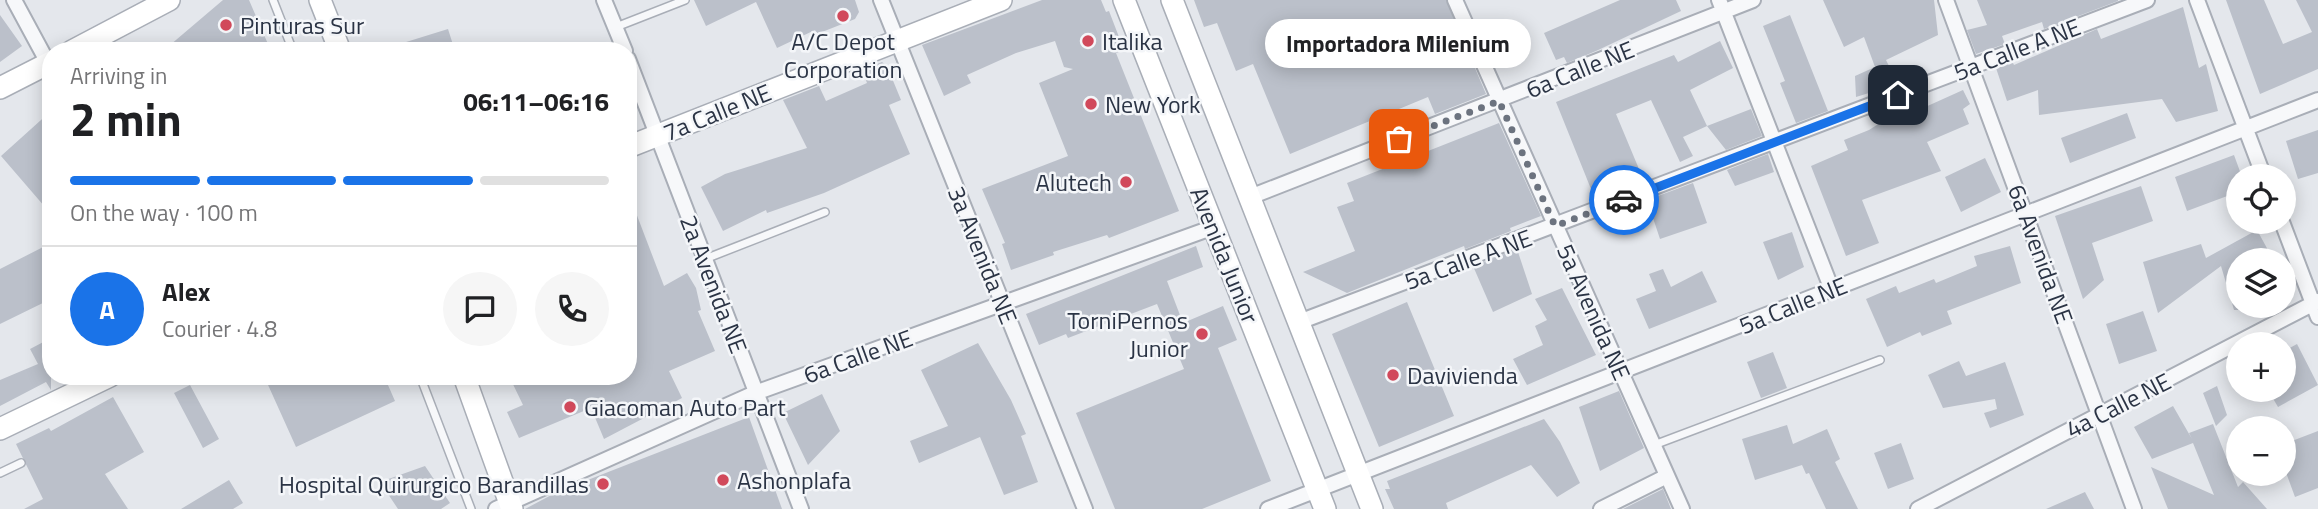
<!DOCTYPE html>
<meta charset="utf-8">
<style>
:root{--surface:#fff;--page:#f6f6f6;--text:#202124;--muted:#757577;--line:#e0e0e0;--accent:#1a73e8}
body{margin:0;font-family:"Titillium Web",sans-serif;background:var(--page);color:var(--text);height:100vh;display:flex;flex-direction:column;font-size:26px;white-space:nowrap}
*{box-sizing:border-box;margin:0}
p{font-size:23px;color:var(--muted)}
.icon{flex:none;width:38px;height:38px;fill:none;stroke:currentColor;stroke-width:2;stroke-linecap:round;stroke-linejoin:round}
.map{position:relative;flex:1;overflow:hidden}
.panel{position:absolute;left:42px;top:42px;width:595px;height:343px;display:flex;flex-direction:column;background:var(--surface);border-radius:28px;box-shadow:0 4px 18px #0003}
.panel>*{flex:none}
.fabs{position:absolute;left:2226px;top:164px;display:grid;gap:14px}
.fabs a{display:grid;place-items:center;width:70px;height:70px;border-radius:50%;background:var(--surface);box-shadow:0 4px 18px #0003;font-size:35px}
.pin{position:absolute;display:grid;place-items:center;width:60px;height:60px;color:#fff;margin:-30px;border-radius:14px;box-shadow:0 4px 10px #0006}
.courier{position:absolute;display:grid;place-items:center;width:70px;height:70px;margin:-35px;border:5px solid #1a73e8;border-radius:50%;background:#fff;color:#222;box-shadow:0 2px 9px #0007}
.bubble{position:absolute;height:49px;border-radius:24px;background:var(--surface);box-shadow:0 4px 18px #0003;font-size:23px;font-weight:700;line-height:49px;text-align:center}
.overview em{font-style:normal;font-weight:700}
.overview div{display:flex;flex-direction:column-reverse}
.overview{display:flex;align-items:center;justify-content:space-between;height:119px;padding:0 28px}
h1{font-size:46px;font-weight:700;line-height:52px}
.bar{display:grid;grid-template-columns:repeat(4,1fr);gap:10px 7px;align-content:center;height:84px;padding:0 28px}
.bar i{height:9px;border-radius:5px;background:var(--line)}
.bar .on{background:var(--accent)}
.bar p{grid-column:span 4}
.line{display:flex;align-items:center;gap:18px;padding:0 28px;border-top:2px solid var(--line)}
.line div{flex:1}
.round{display:grid;place-items:center;flex:none;width:74px;height:74px;border-radius:37px;background:var(--page)}
.map>svg:first-child{display:block}
</style>
<div class="map">
<svg width="2318" height="509" viewBox="0 0 2318 509">
<rect width="100%" height="100%" fill="#e4e7ec"/>
<path fill="#bbc0ca" d="M223,0H249L271,51H163Z
M694,0H855L859,12L855,19L817,34L815,30L777,48L756,2L706,26Z
M1042,0H1101L1106,12L1109,11L1124,50L1116,53L1179,211L1109,238L1107,235L1053,252L1054,255L1011,270L1002,244L1005,243L982,189L1068,156L1039,83L1073,69L1064,67L1055,41L1016,53L967,75L971,83L944,96L922,45Z
M1194,0H1446L1486,94L1435,114L1428,97L1290,154L1253,64L1236,71L1217,23L1204,27Z
M1620,0H1676L1681,11L1596,51L1567,63L1564,57L1556,60L1544,33Z
M1823,0H1934L1938,35L1886,60L1898,84L1856,97L1855,76L1875,67L1864,37L1844,47Z
M1977,0H2118V1L2044,29L2042,22L2002,36L2005,44L1976,54L1967,30L1987,25Z
M2226,0H2264L2283,44L2312,32L2296,0H2318V69L2260,94Z
M2183,7L2199,68L2206,64L2218,111L2176,122L2162,99L2039,115L2038,90L2007,101L1996,68L2012,61L2014,65L2097,29L2101,39Z
M0,15L22,46L0,62Z
M1790,15L1828,111L1796,123L1780,83L1785,81L1763,26Z
M448,29L455,51H390V47Z
M1720,41L1733,68L1690,90L1707,126L1683,137L1693,156L1680,162L1651,100L1616,114L1644,181L1595,199L1556,102L1674,55L1678,62Z
M882,62L887,66L901,100L889,105L910,154L824,193L767,213L766,210L723,231L701,187L725,174L807,148L783,100L819,86L826,101L867,83L862,70Z
M1963,90L1970,104L1963,109L1969,124L1927,142L1941,171L1862,200L1879,243L1846,256L1811,166L1848,150L1844,140L1869,130L1908,105L1912,113Z
M1751,109L1762,136L1726,150L1707,126Z
M51,111V214L1,156Z
M2127,113L2136,138L2070,163L2061,138Z
M1499,123L1541,216L1510,228L1511,231L1465,249L1464,246L1347,293L1303,272L1355,251L1337,207L1354,201L1347,183Z
M2318,130V173L2298,179L2286,141Z
M1768,154L1774,172L1735,186L1727,170Z
M2234,155L2242,177H2238V192L2187,211L2175,177Z
M1985,158L2001,192L1961,212L1945,177Z
M1693,183L1707,223L1660,239L1647,200Z
M2141,186L2153,221L2092,243L2104,280L2083,299L2055,216Z
M628,192L664,286L687,273L696,288L701,310L698,311L715,351L669,371L682,398L604,439L591,408L519,438L507,412L523,405L509,376H628Z
M2257,230L2274,261H2238V310H2234L2221,266L2158,313L2143,262L2201,244L2206,258Z
M1792,232L1804,267L1778,280L1763,242Z
M51,243V299L0,324V269Z
M1196,246L1203,267L1167,281L1183,323L1223,306L1237,340L1218,348L1271,481L1202,509H1115L1076,413L1184,369L1157,304L1068,338L1066,334L1039,345L1026,314Z
M2010,246L2021,283L1947,311L1952,324L1922,336L1920,332L1887,347L1866,299L1896,286L1899,293L1934,279L1936,283L1977,266L1974,256Z
M1517,249L1532,294L1493,312L1473,266Z
M1663,269L1671,287L1702,271L1717,302L1649,329L1636,299L1656,291L1649,274Z
M1562,288L1596,355L1527,385L1513,359L1543,345L1535,326L1547,320L1535,299Z
M1407,302L1454,416L1379,447L1332,334Z
M2143,311L2157,351L2119,364L2106,324Z
M51,338V390L46,382L0,406V380L38,364L30,349Z
M978,343L1011,400L1026,434L1021,436L1038,482L1004,495L980,437L919,463L910,441L948,426L921,370Z
M2297,344L2318,385L2278,407L2268,390H2284V351Z
M1773,352L1787,388L1761,398L1747,362Z
M1959,361L1966,376L2005,362L2024,415L1990,428L1984,413L1997,409L1995,399L1943,408L1928,375Z
M264,376H384L395,401L296,447Z
M190,385L219,439L203,448L174,393Z
M2217,386L2227,415L2216,426L2203,393Z
M1619,391L1644,448L1600,471L1579,407Z
M822,394L840,431L808,465L783,413Z
M113,397L144,452L105,474L128,509H24L43,499L16,444L49,428L51,431Z
M2173,406L2192,439L2189,433L2213,424L2238,487L2243,482L2267,509H2168L2151,467L2214,495L2193,443L2152,459L2134,427Z
M749,417L782,509H525L557,492Z
M1544,419L1560,442L1580,483L1557,497L1531,465L1446,503L1448,509H1394L1385,489H1390L1387,481Z
M1787,425L1793,444L1827,429L1840,459L1835,462L1858,509H1826L1809,473L1806,474L1802,465L1755,480L1742,439Z
M2318,431V488L2295,497L2284,467V444Z
M1901,443L1914,479L1888,489L1874,453Z
M425,466L450,503L441,509H398L380,482Z
M229,480L243,503L233,509H181Z
M1663,489L1671,509H1623Z
M2085,492L2094,509H2046Z"/>
<g fill="none" stroke-linecap="round" stroke-linejoin="round">
<defs>
<path id="lane" d="M273,0L293,51
M616,27L685,0
M705,259L825,212
M420,376L471,509
M1654,445L1880,360
M0,473L21,463"/>
<path id="street" d="M14,0L48,63
M604,0L625,51
M881,0L1085,509
M1455,0L1682,509
M1719,0L1832,290
M1946,0L2134,509
M2197,0L2264,177
M628,59L801,509
M1250,197L1753,0
M2282,222L2318,317
M1299,322L2147,0
M496,509L755,393L1214,227
M1268,509L2318,100
M1601,509L1667,476
M1918,509L2318,301"/>
<path id="secondary" d="M320,0L340,51
M1124,0L1325,509
M1172,0L1372,509
M72,51L169,0
M0,88L51,62
M628,147L1001,0
M464,376L512,509
M0,429L110,376"/>
</defs>
<use href="#lane" stroke="#a9aeb7" stroke-width="10"/>
<use href="#street" stroke="#a9aeb7" stroke-width="18"/>
<use href="#secondary" stroke="#a9aeb7" stroke-width="24"/>
<use href="#lane" stroke="#f7f8fa" stroke-width="7"/>
<use href="#street" stroke="#f7f8fa" stroke-width="14"/>
<use href="#secondary" stroke="#fff" stroke-width="21"/>
</g>
<g fill="none" stroke-linecap="round" stroke-linejoin="round">
<path stroke="#6c737f" stroke-width="7" stroke-dasharray="0 12.6" d="M1399,139L1499,101L1555,226L1624,200"/>
<path stroke="#1a73e8" stroke-width="9" d="M1624,200L1898,95"/>
</g>
<g fill="#d1495b" stroke="#f4f6f9" stroke-width="2.5">
<circle cx="843" cy="16" r="7"/>
<circle cx="226" cy="25" r="7"/>
<circle cx="1088" cy="41" r="7"/>
<circle cx="1091" cy="104" r="7"/>
<circle cx="1126" cy="182" r="7"/>
<circle cx="1202" cy="334" r="7"/>
<circle cx="1393" cy="375" r="7"/>
<circle cx="570" cy="407" r="7"/>
<circle cx="723" cy="480" r="7"/>
<circle cx="603" cy="484" r="7"/>
</g>
<g text-anchor="middle" dominant-baseline="central" stroke-width="5" stroke-linejoin="round" paint-order="stroke">
<g font-size="24" fill="#2b3445" stroke="#f4f6f9" text-anchor="start">
<text x="240" y="25">Pinturas Sur</text>
<text x="843" y="41" text-anchor="middle">A/C Depot<tspan x="843" dy="28">Corporation</tspan></text>
<text x="1102" y="41">Italika</text>
<text x="1105" y="104">New York</text>
<text x="1112" y="182" text-anchor="end">Alutech</text>
<text x="1188" y="320" text-anchor="end">TorniPernos<tspan x="1188" dy="28">Junior</tspan></text>
<text x="1407" y="375">Davivienda</text>
<text x="584" y="407">Giacoman Auto Part</text>
<text x="737" y="480">Ashonplafa</text>
<text x="589" y="484" text-anchor="end">Hospital Quirurgico Barandillas</text>
</g>
<g font-size="24" fill="#2b3445" stroke="#f4f6f9">
<text transform="translate(2017 49) rotate(-21)">5a Calle A NE</text>
<text transform="translate(1580 69) rotate(-22)">6a Calle NE</text>
<text transform="translate(717 112) rotate(-22)">7a Calle NE</text>
<text transform="translate(2041 254) rotate(70)">6a Avenida NE</text>
<text transform="translate(983 255) rotate(68)">3a Avenida NE</text>
<text transform="translate(1225 255) rotate(68)">Avenida Junior</text>
<text transform="translate(1468 259) rotate(-20)">5a Calle A NE</text>
<text transform="translate(714 284) rotate(69)">2a Avenida NE</text>
<text transform="translate(1793 305) rotate(-22)">5a Calle NE</text>
<text transform="translate(1594 312) rotate(66)">5a Avenida NE</text>
<text transform="translate(858 356) rotate(-20)">6a Calle NE</text>
<text transform="translate(2118 405) rotate(-27)">4a Calle NE</text>
</g>
</g>
</svg>
<div class="fabs">
<a><svg class="icon" aria-label="locate" viewBox="0 0 24 24"><circle cx="12" cy="12" r="6"/><path d="M12 2v4M12 18v4M2 12h4M18 12h4"/></svg></a>
<a><svg class="icon" aria-label="layers" viewBox="0 0 24 24"><path d="M12 4l9 5-9 5-9-5zM3 14l9 5 9-5"/></svg></a>
<a>+</a>
<a>−</a>
</div>
<div class="pin" style="left:1399px;top:139px;background:#ea580c"><svg class="icon" aria-label="bag" viewBox="0 0 24 24"><path d="M5 8h14l-1 12H6zM9 8a3 3 0 0 1 6 0"/></svg></div>
<div class="pin" style="left:1898px;top:95px;background:#1f2937"><svg class="icon" aria-label="home" viewBox="0 0 24 24"><path d="M3 11l9-7 9 7M6 9v11h12V9"/></svg></div>
<div class="courier" style="left:1624px;top:200px"><svg class="icon" aria-label="car" viewBox="0 0 24 24"><path d="M5 17H2v-5l4-1 3-4h7l3 4 3 1v5h-3M9 17h6M6 11h13"/><circle cx="7" cy="17" r="2"/><circle cx="17" cy="17" r="2"/></svg></div>
<div class="bubble" style="left:1265px;top:19px;width:266px">Importadora Milenium</div>
<section class="panel">
<div class="overview"><div><h1>2 min</h1><p>Arriving in</p></div><em>06:11–06:16</em></div>
<div class="bar"><i class="on"></i><i class="on"></i><i class="on"></i><i></i><p>On the way · 100 m</p></div>
<div class="line" style="height:126px"><b class="round" style="background:var(--accent);color:#fff">A</b><div><b>Alex</b><p>Courier · 4.8</p></div><a class="round"><svg class="icon" aria-label="chat" viewBox="0 0 24 24"><path d="M4 5h16v11H9l-5 4z"/></svg></a><a class="round"><svg class="icon" aria-label="phone" viewBox="0 0 24 24"><path d="M5 4h4l2 5-3 2q2 4 5 5l2-3 5 2v4C11 20 4 13 5 4z"/></svg></a></div>
</section>
</div>
